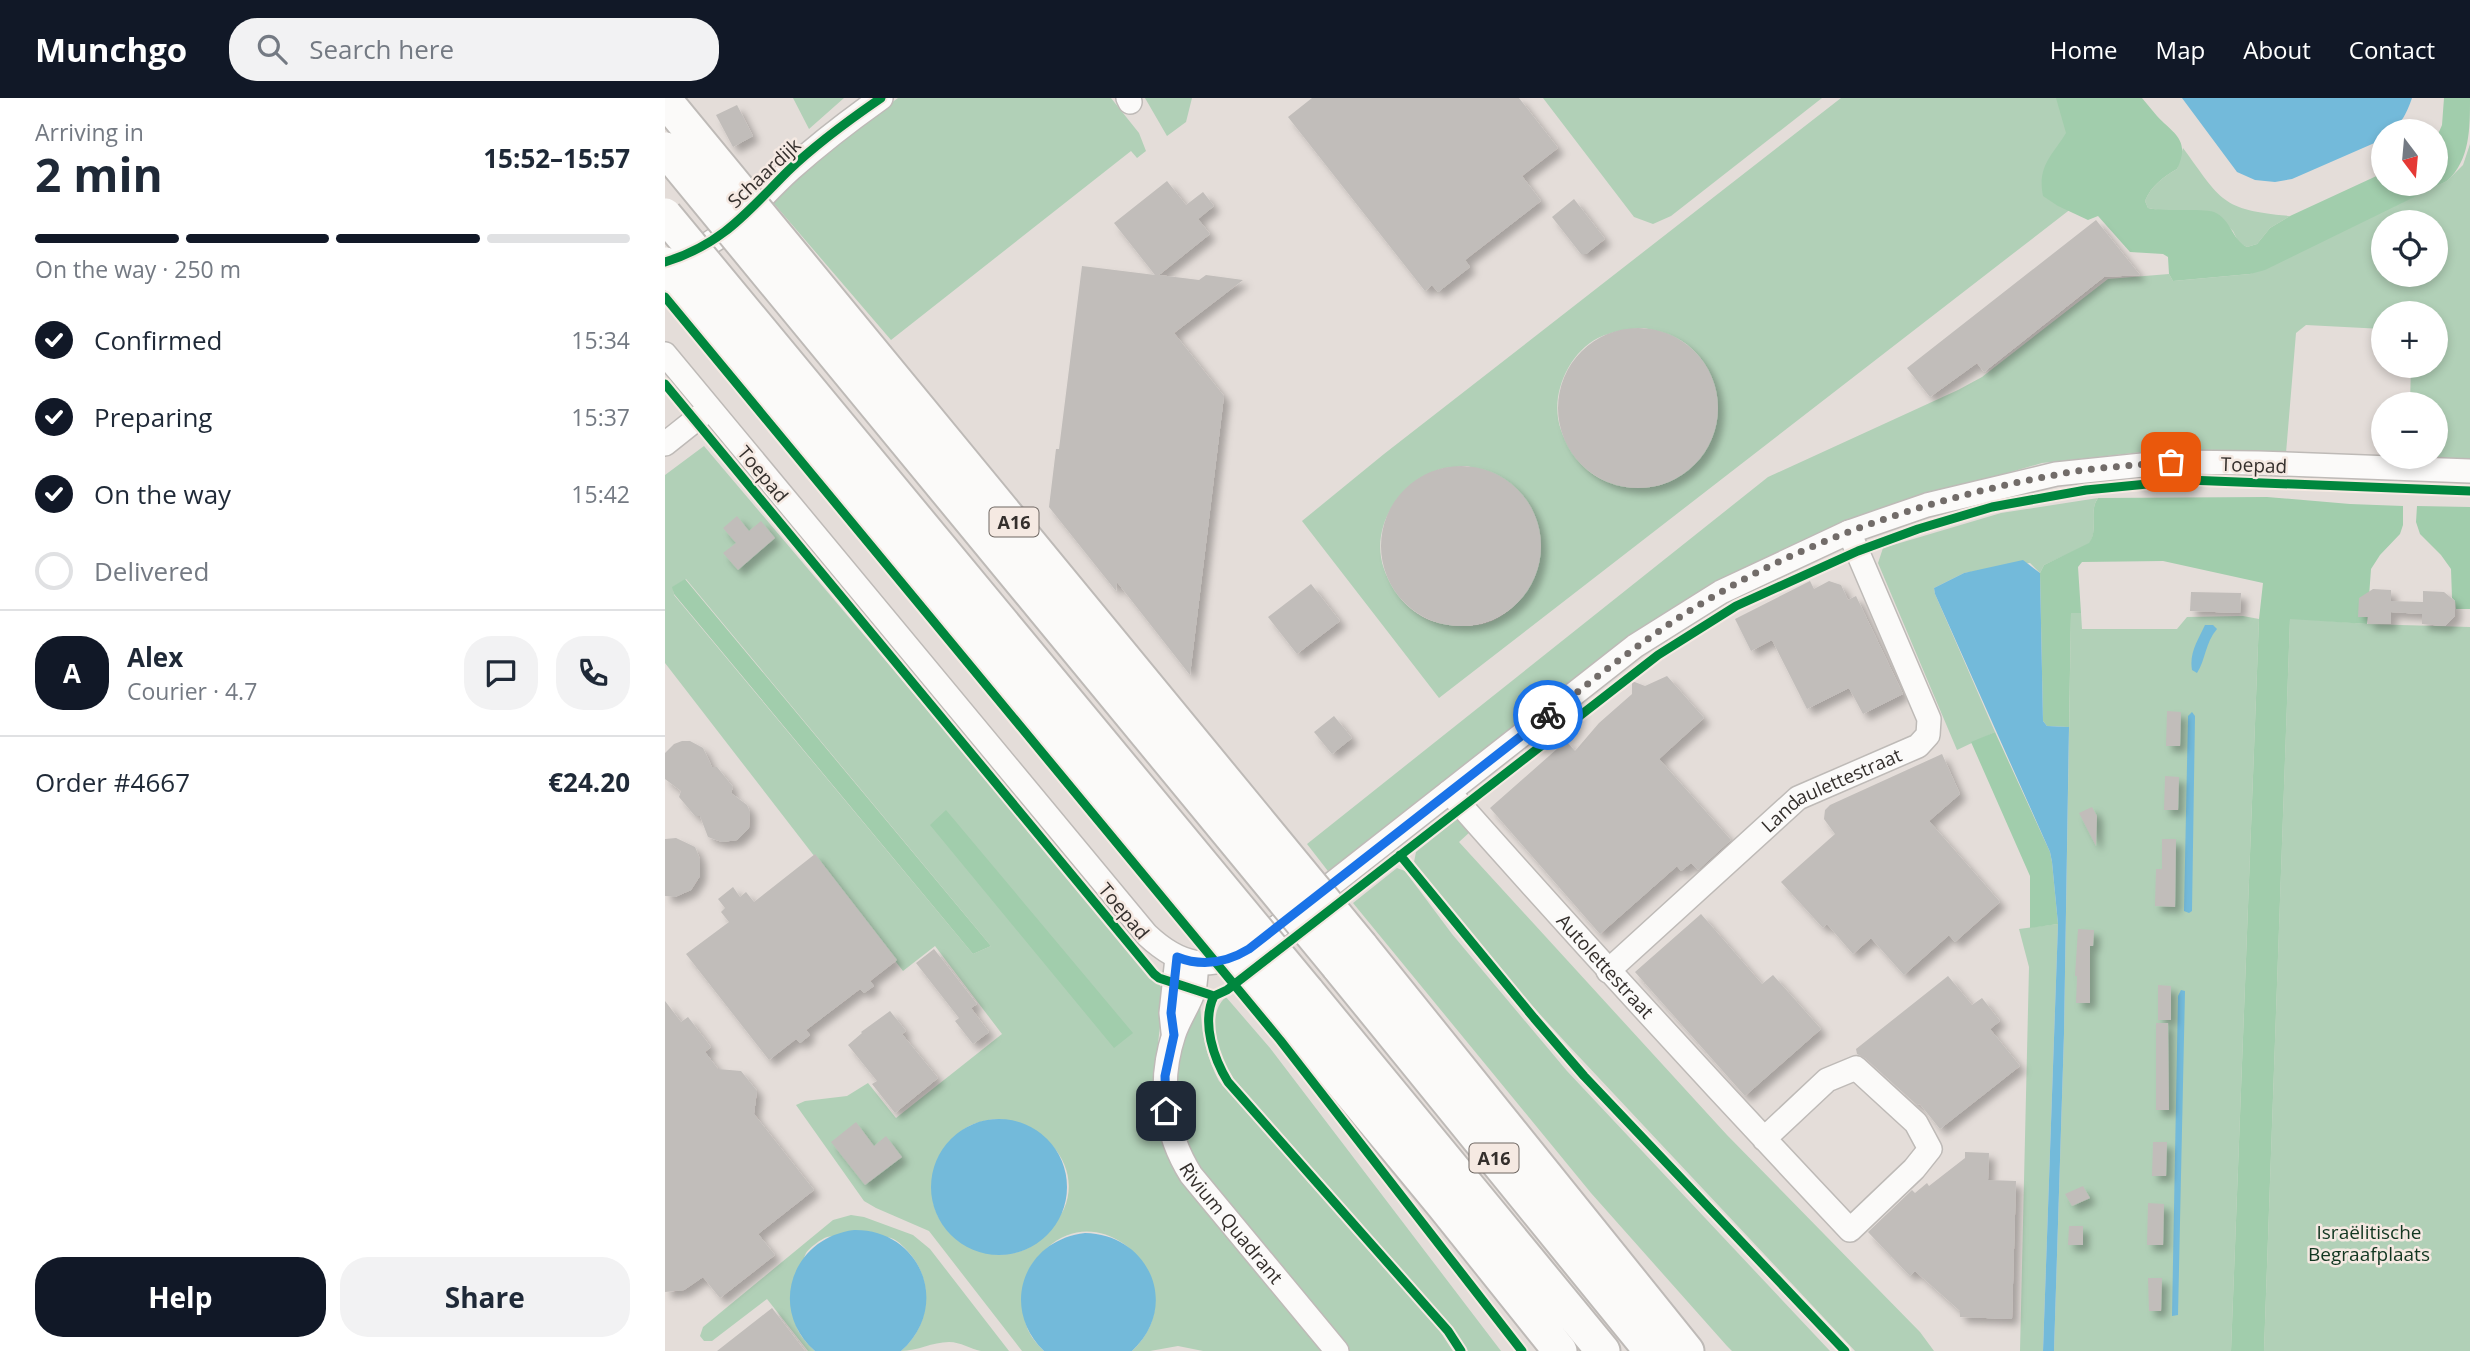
<!DOCTYPE html>
<meta charset="utf-8">
<style>
:root{--surface:#fff;--page:#f2f2f3;--text:#1f2937;--muted:#747a83;--line:#e0e1e3;--accent:#111827}
body{margin:0;font-family:"Open Sans",sans-serif;background:var(--page);color:var(--text);height:100vh;display:flex;flex-direction:column;font-size:26px;white-space:nowrap}
*{box-sizing:border-box;margin:0}
p{font-size:23px;color:var(--muted)}
.icon{flex:none;width:38px;height:38px;fill:none;stroke:currentColor;stroke-width:2;stroke-linecap:round;stroke-linejoin:round}
.map{position:relative;flex:1;overflow:hidden}
.panel{display:flex;flex-direction:column;background:var(--surface);width:665px}
.panel>*{flex:none}
.needle{width:46px;rotate:164deg}
.buttons{position:absolute;left:1706px;top:21px;display:grid;gap:14px}
.buttons a{display:grid;place-items:center;width:77px;height:77px;border-radius:50%;background:var(--surface);box-shadow:0 4px 10px #0003;font-size:35px}
.pin{position:absolute;display:grid;place-items:center;width:60px;height:60px;color:#fff;margin:-30px;border-radius:14px;box-shadow:0 4px 10px #0006}
.courier{position:absolute;display:grid;place-items:center;width:70px;height:70px;margin:-35px;border:5px solid #1a73e8;border-radius:50%;background:#fff;color:#222;box-shadow:0 2px 9px #0007}
.head em{font-style:normal;font-weight:700}
.head div{display:flex;flex-direction:column-reverse}
.head{display:flex;align-items:center;justify-content:space-between;height:119px;padding:0 35px}
h1{font-size:46px;font-weight:700;line-height:52px}
.bar{display:grid;grid-template-columns:repeat(4,1fr);gap:10px 7px;align-content:center;height:84px;padding:0 35px}
.bar i{height:9px;border-radius:5px;background:var(--line)}
.bar .on{background:var(--accent)}
.bar p{grid-column:span 4}
.line{display:flex;align-items:center;gap:18px;padding:0 35px;border-top:2px solid var(--line)}
.line div{flex:1}
.round{display:grid;place-items:center;flex:none;width:74px;height:74px;border-radius:28px;background:var(--page)}
ol{padding:0 35px;list-style:none}
li{display:flex;align-items:center;gap:21px;height:77px}
li p{margin-inline-start:auto}
li .icon{padding:7px;border-radius:50%;background:var(--accent);color:#fff;stroke-width:4}
li:last-child{color:var(--muted)}
li i{width:38px;height:38px;border:4px solid var(--line);border-radius:50%}
.button{display:flex;gap:14px;margin-top:auto;padding:14px 35px}
.button a{flex:1;height:80px;border-radius:28px;background:var(--accent);color:#fff;font-size:28px;font-weight:700;line-height:80px;text-align:center}
.button a+a{background:var(--page);color:var(--text)}
header{display:flex;align-items:center;gap:42px;box-sizing:border-box;height:98px;padding:0 35px;background:var(--accent);color:#fff}
header strong{font-size:33px}
nav{display:flex;gap:38px;margin-inline-start:auto;font-size:24px}
.search{width:490px;height:63px;background:var(--page);display:flex;align-items:center;gap:18px;box-sizing:border-box;padding:0 24px;border-radius:28px;color:var(--muted);font-size:26px}
main{display:flex;flex:1;min-height:0}
.map>svg:first-child{display:block}
</style>
<header>
<strong>Munchgo</strong>
<div class="search"><svg class="icon" aria-label="search" viewBox="0 0 24 24"><circle cx="10" cy="10" r="6"/><path d="M15 15l6 6"/></svg>Search here</div>
<nav><a>Home</a><a>Map</a><a>About</a><a>Contact</a></nav>
</header>
<main>
<section class="panel">
<div class="head"><div><h1>2 min</h1><p>Arriving in</p></div><em>15:52–15:57</em></div>
<div class="bar"><i class="on"></i><i class="on"></i><i class="on"></i><i></i><p>On the way · 250 m</p></div>
<ol>
<li><svg class="icon" aria-label="check" viewBox="0 0 24 24"><path d="M5 12l5 5 9-10"/></svg>Confirmed<p>15:34</p></li>
<li><svg class="icon" aria-label="check" viewBox="0 0 24 24"><path d="M5 12l5 5 9-10"/></svg>Preparing<p>15:37</p></li>
<li><svg class="icon" aria-label="check" viewBox="0 0 24 24"><path d="M5 12l5 5 9-10"/></svg>On the way<p>15:42</p></li>
<li><i></i>Delivered</li>
</ol>
<div class="line" style="height:126px"><b class="round" style="background:var(--accent);color:#fff">A</b><div><b>Alex</b><p>Courier · 4.7</p></div><a class="round"><svg class="icon" aria-label="chat" viewBox="0 0 24 24"><path d="M4 5h16v11H9l-5 4z"/></svg></a><a class="round"><svg class="icon" aria-label="phone" viewBox="0 0 24 24"><path d="M5 4h4l2 5-3 2q2 4 5 5l2-3 5 2v4C11 20 4 13 5 4z"/></svg></a></div>
<div class="line" style="height:91px"><div>Order #4667</div><b>€24.20</b></div>
<div class="button"><a>Help</a><a>Share</a></div>
</section>
<div class="map">
<svg width="1805" height="1253" viewBox="0 0 1805 1253">
<defs>
<filter id="shadow"><feDropShadow dx="6" dy="6" stdDeviation="3.5" flood-color="#0004"/></filter>
</defs>
<rect width="100%" height="100%" fill="#e4ddd9"/>
<path fill="#b1d0b7" fill-rule="evenodd" d="M128,0H179L144,31Z
M233,0H446L474,35L481,53L472,60L466,53L226,242L105,101L158,55Z
M480,0H527L521,24L502,38Z
M878,0H1157L1006,118L988,126L969,119Z
M1176,0H1434L1447,79L774,600L637,423L719,356ZM979,230C996,234 1014,238 1027,251C1070,291 1054,367 998,386C982,391 966,389 951,386C924,381 905,357 896,332C884,300 902,256 933,240C948,233 962,231 979,230ZM802,368C819,373 837,377 850,390C893,430 877,506 821,525C805,530 789,528 774,525C747,519 728,496 719,471C704,429 735,383 776,371C784,369 794,369 802,368Z
M1805,46V361L1742,359H1771V306H1745L1746,268H1771V215H1718V231L1641,227L1631,235L1621,355L1487,353L1377,365L1202,416L1062,480L666,777L642,746L1103,379L1293,292L1317,279L1443,181L1504,176L1508,183L1585,176L1782,83L1798,67ZM1718,124H1771V177H1718Z
M1518,50C1557,103 1556,112 1625,118L1605,130L1592,146L1582,149L1574,145L1568,133L1548,114L1498,113L1483,110L1480,103C1486,88 1498,79 1512,71Z
M39,348L494,886L499,893L490,972L493,1024L512,1077L660,1253H538L513,1248L485,1253H467C533,1191 442,1095 382,1150C368,1163 361,1171 360,1190C358,1218 357,1232 379,1253H357L264,1133L211,1110L199,1103L131,1007L140,1003L182,998L203,985L231,1020L337,936L270,848L238,873L0,565V377ZM21,481L326,848L308,856L9,497L8,489ZM329,1021C373,1021 419,1064 399,1111C396,1117 391,1123 387,1128C375,1144 362,1154 343,1156C305,1161 266,1130 267,1091C267,1081 274,1070 278,1061C290,1034 299,1026 329,1021Z
M1433,400C1423,414 1434,432 1424,446L1379,467L1375,475L1365,465L1299,475L1269,490L1270,496L1330,634L1292,652L1213,465L1218,450L1336,415Z
M1406,515H1416L1417,531H1512L1522,519L1578,518L1594,521L1566,1253H1389L1399,936Z
M1625,520L1702,526L1805,529V1253H1599Z
M792,721L806,733L794,744L1062,1037L1255,1234L1269,1253H1190L903,947L861,901L753,771L749,764L751,754Z
M732,770L740,773L787,836L902,973L1165,1253H1067L1062,1248L926,1095L688,805Z
M1393,826L1378,1253H1355L1364,869L1354,831Z
M532,897L535,901C536,932 540,956 554,983L774,1232L788,1253H684L654,1213L560,1104L519,1045L512,1024L510,971Z
M561,899L605,950L836,1253H803L760,1198L569,981C555,962 539,917 561,899Z
M186,1117L199,1119L248,1137L265,1151L344,1253C335,1253 325,1253 316,1253C305,1251 296,1244 284,1244C267,1244 253,1253 236,1253C264,1229 270,1187 246,1157C241,1151 234,1143 226,1140C220,1138 168,1137 162,1139C156,1141 144,1150 141,1155C136,1165 135,1181 132,1192C126,1220 128,1233 150,1253H143L102,1201L47,1243H39L35,1238L38,1229L168,1122Z"/>
<path fill="#a1cdac" d="M1391,0H1477C1482,6 1487,12 1492,18C1509,36 1526,42 1512,71C1498,79 1486,88 1480,103L1483,110C1501,114 1536,110 1549,114C1566,121 1567,142 1582,149L1592,146L1605,130L1625,118L1718,75V86H1771V41L1777,27L1779,0H1805C1805,31 1805,62 1782,83L1600,172L1585,176L1508,183L1504,176L1503,159L1498,156L1465,154L1433,118L1423,122L1393,108L1378,98C1372,68 1387,58 1401,35Z
M1602,399L1685,406L1738,408V427L1735,436L1715,457L1706,471L1702,526L1625,521L1599,1253H1566L1594,521L1598,485L1498,463L1417,464L1413,469L1416,515H1406L1404,629L1382,628L1378,623L1375,475L1379,467L1424,445C1434,432 1423,414 1433,400Z
M1752,408L1805,409V511H1791L1790,503L1787,500L1786,471L1776,457L1755,436L1751,424Z
M20,481L326,848L308,856L9,496L7,489Z
M1330,634L1385,754L1387,764L1393,826L1365,830V778L1306,644Z
M281,712L468,935L449,950L265,727Z"/>
<path fill="#73bada" d="M1517,0H1747C1742,14 1735,33 1718,33V39L1714,43L1627,81L1610,84L1590,82L1572,74Z
M1358,462L1375,475L1378,623L1382,628L1404,629L1399,936L1389,1253H1378L1393,826L1387,764L1385,754L1270,496L1269,490L1299,475Z
M1540,527H1548L1552,531C1540,545 1541,561 1532,575L1527,572C1524,555 1533,542 1540,527Z
M1527,614L1530,618L1527,813L1524,815L1519,813L1523,618Z
M1516,892L1520,893L1513,1217L1507,1218L1513,898Z
M266 1089a68 68 0 1 1 136 0a68 68 0 1 1-136 0Z
M189,1132C256,1131 287,1208 236,1253H150C102,1211 127,1140 189,1132Z
M420,1135C484,1136 516,1208 467,1253H379C334,1209 359,1142 420,1135Z"/>
<path fill="#c1bdba" filter="url(#shadow)" d="M647,0H854L893,50L857,78L876,103L800,162L805,169L773,194L767,187L760,193L623,19Z
M72,7L88,38L68,49L51,17Z
M502,83L521,107L538,94L549,108L533,121L545,136L494,177L534,182L541,177L578,182L509,235L559,298L525,577L452,484L451,493L384,409L391,351H394L417,168L490,177L449,125Z
M909,101L940,141L921,156H916L887,119Z
M1431,122L1475,177L1439,179L1319,274L1312,265L1265,299L1242,270Z
M893 310a80 80 0 1 1 160 0a80 80 0 1 1-160 0Z
M716 448a80 80 0 1 1 160 0a80 80 0 1 1-160 0Z
M72,418L84,433L96,423L110,440L73,472L58,455L71,445L58,430Z
M1145,483L1149,491L1164,483L1176,487L1183,502L1191,498L1238,596L1198,616L1184,590L1142,611L1107,542L1086,553L1070,521Z
M646,486L675,523L632,556L603,519Z
M1708,491L1726,492V503L1758,504V493L1779,494L1790,503V518L1780,528L1757,526V516L1726,514V526H1703V519H1693L1694,500Z
M1526,494L1576,495L1575,515L1525,513Z
M1002,578L1039,620L994,661L1066,742L1033,772L1026,765L1016,773L1012,768L935,836L825,710L901,643L910,653L934,625L967,596V583L980,588Z
M1502,613L1516,614L1515,648H1501Z
M669,618L687,640L667,656L649,634Z
M17,643H25L38,650L47,669H52L68,689L66,695L82,707L85,714L84,730L72,742L57,744L43,739L35,718H30L14,699L16,693L0,681V655L9,646Z
M1277,656L1295,696L1264,723L1335,804L1290,844L1284,837L1239,877L1206,840L1188,856L1162,826L1158,830L1116,784L1170,736L1159,721L1160,712L1165,707Z
M1500,678L1514,679L1513,712H1499Z
M1427,709L1432,718L1431,748L1414,715Z
M11,740L30,749L35,761V778L26,792L10,799L0,798V741Z
M1497,741H1511L1510,809L1490,808L1491,771H1497Z
M150,756L232,862L205,883L209,888L199,895L195,891L141,932L145,937L135,945L131,941L104,962L21,856L64,824L56,814L60,810L53,801L68,789L75,799L81,794L89,804Z
M1036,816L1097,886L1108,877L1156,931L1080,998L970,874Z
M1413,831L1429,832L1428,848H1425V905H1411L1412,878H1410Z
M269,851L312,906L306,910L324,934L308,946L290,923L294,920L251,865Z
M1283,878L1307,907L1317,900L1335,923L1325,931L1355,968L1275,1031L1255,1006L1252,1007L1200,960L1192,956L1191,951Z
M1493,887L1506,888V922H1493Z
M0,903L16,924L23,919L46,949L40,954L53,971L76,973L92,993L89,1016L149,1092L93,1136L110,1157L55,1200L38,1179L19,1192L0,1194Z
M225,913L241,933L237,936L273,980L230,1015L207,986L212,983L183,947L197,935L196,934Z
M1491,925H1503L1504,1012H1491Z
M191,1024L209,1048L221,1038L237,1059L200,1087L166,1044Z
M1488,1044H1502L1501,1078H1487Z
M1300,1054L1324,1055L1323,1082L1351,1083L1347,1221L1295,1219V1213L1250,1173L1245,1178L1203,1134L1247,1092L1250,1095L1262,1085L1264,1088L1300,1060Z
M1418,1088L1425,1100L1407,1108L1400,1096Z
M1483,1105L1499,1106L1498,1147H1482Z
M1404,1128H1418V1147H1403Z
M1483,1180H1497L1496,1213H1484Z
M107,1210L140,1253H52Z"/>
<g fill="none" stroke-linecap="round" stroke-linejoin="round">
<defs>
<g id="minor">
<path d="M463,0L465,4"/>
<path d="M17,159C69,138 87,106 126,71C155,45 185,22 216,0"/>
<path d="M0,256L482,837C515,868 544,874 584,851L970,548L1056,494L1184,434L1262,407L1391,376L1506,364L1593,365L1805,373"/>
<path d="M0,346L44,311"/>
<path id="s1" d="M784,694C915,842 1049,988 1185,1132L1249,1071L1265,1051L1251,1025L1191,970L1162,982L1099,1041"/>
<path id="s2" d="M532,865C531,873 531,883 529,892C524,907 514,921 509,936C493,984 499,1034 526,1077L672,1253"/>
<path id="s3" d="M943,873L1133,700L1253,648L1263,637L1264,621L1184,434"/>
<path d="M508,934L506,915L512,860"/>
</g>
<path id="highway" d="M696,848L1022,1253
M673,868L986,1253
M642,893L938,1253
M618,913L778,1107L895,1253"/>
</defs>
<use href="#minor" stroke="#bebab7" stroke-width="26"/>
<use href="#highway" stroke="#bebab7" stroke-width="37"/>
<use href="#minor" stroke="#fbfaf9" stroke-width="23"/>
<use href="#highway" stroke="#fbfaf9" stroke-width="33"/>
<defs>
<path id="highway-bridge" d="M0,2L696,848
M0,51L673,868
M0,117L642,893
M0,166L618,913"/>
</defs>
<use href="#highway-bridge" stroke="#bebab7" stroke-width="37" stroke-linecap="butt"/>
<use href="#highway-bridge" stroke="#fbfaf9" stroke-width="33"/>
<defs>
<path id="cycleway" d="M0,164C58,146 82,114 123,73C151,46 184,22 216,0
M0,199L615,942L857,1253
M0,286L489,876L494,880L549,898L562,892L993,557L1071,508L1193,453L1253,431L1327,409L1421,392L1523,382L1805,393
M735,757L869,920L919,978L1180,1253
M549,898C536,925 549,961 563,984L783,1233L796,1253"/>
</defs>
<use href="#cycleway" stroke="#f5e9e2" stroke-width="13"/>
<use href="#cycleway" stroke="#00873e" stroke-width="9"/>
</g>
<g fill="none" stroke-linecap="round" stroke-linejoin="round">
<path stroke="#726c69" stroke-width="7" stroke-dasharray="0 12.6" d="M883,617C939,573 994,529 1056,494C1156,436 1276,398 1390,377C1428,369 1467,368 1506,364"/>
<path stroke="#1a73e8" stroke-width="9" d="M501,1013L500,978L509,937L506,915L512,859C537,869 561,865 584,851L883,617"/>
</g>
<g text-anchor="middle" dominant-baseline="central" stroke-width="5" stroke-linejoin="round" paint-order="stroke">
<g fill="#f5e9e2" stroke="#6e6763" stroke-width="2">
<rect x="324.5" y="409.5" width="49" height="29" rx="5"/>
<rect x="804.5" y="1045.5" width="49" height="29" rx="5"/>
</g>
<g font-size="18" font-weight="bold" fill="#342f2c">
<text x="349" y="424">A16</text>
<text x="829" y="1060">A16</text>
</g>
<g font-size="19" fill="#342f2c" stroke="#f5e9e2">
<text transform="translate(99 75) rotate(-43)">Schaardijk</text>
<text transform="translate(1589 367) rotate(2)">Toepad</text>
<text transform="translate(98 376) rotate(50)">Toepad</text>
<text stroke="none"><textPath href="#s3" startOffset="290">Landaulettestraat</textPath></text>
<text transform="translate(459 813) rotate(50)">Toepad</text>
<text stroke="none"><textPath href="#s1" startOffset="234">Autolettestraat</textPath></text>
<text stroke="none"><textPath href="#s2" startOffset="285">Rivium Quadrant</textPath></text>
</g>
<g font-size="19" fill="#113620" stroke="#f5e9e2">
<text x="1704" y="1134">Israëlitische<tspan x="1704" dy="22">Begraafplaats</tspan></text>
</g>
</g>
</svg>
<div class="buttons">
<a><svg class="needle" viewBox="-14 -14 28 28"><path d="M0-13l5 13h-10z" fill="#e53935"/><path d="M0 13l5-13h-10z" fill="#747a83"/></svg></a>
<a><svg class="icon" aria-label="locate" viewBox="0 0 24 24"><circle cx="12" cy="12" r="6"/><path d="M12 2v4M12 18v4M2 12h4M18 12h4"/></svg></a>
<a>+</a>
<a>−</a>
</div>
<div class="pin" style="left:1506px;top:364px;background:#ea580c"><svg class="icon" aria-label="bag" viewBox="0 0 24 24"><path d="M5 8h14l-1 12H6zM9 8a3 3 0 0 1 6 0"/></svg></div>
<div class="pin" style="left:501px;top:1013px;background:#1f2937"><svg class="icon" aria-label="home" viewBox="0 0 24 24"><path d="M3 11l9-7 9 7M6 9v11h12V9"/></svg></div>
<div class="courier" style="left:883px;top:617px"><svg class="icon" aria-label="bike" viewBox="0 0 24 24"><circle cx="6" cy="16" r="4"/><circle cx="18" cy="16" r="4"/><path d="M6 16l4-8h5l3 8M10 8l3 8H6M13 5h3"/></svg></div>
</div>
</main>
